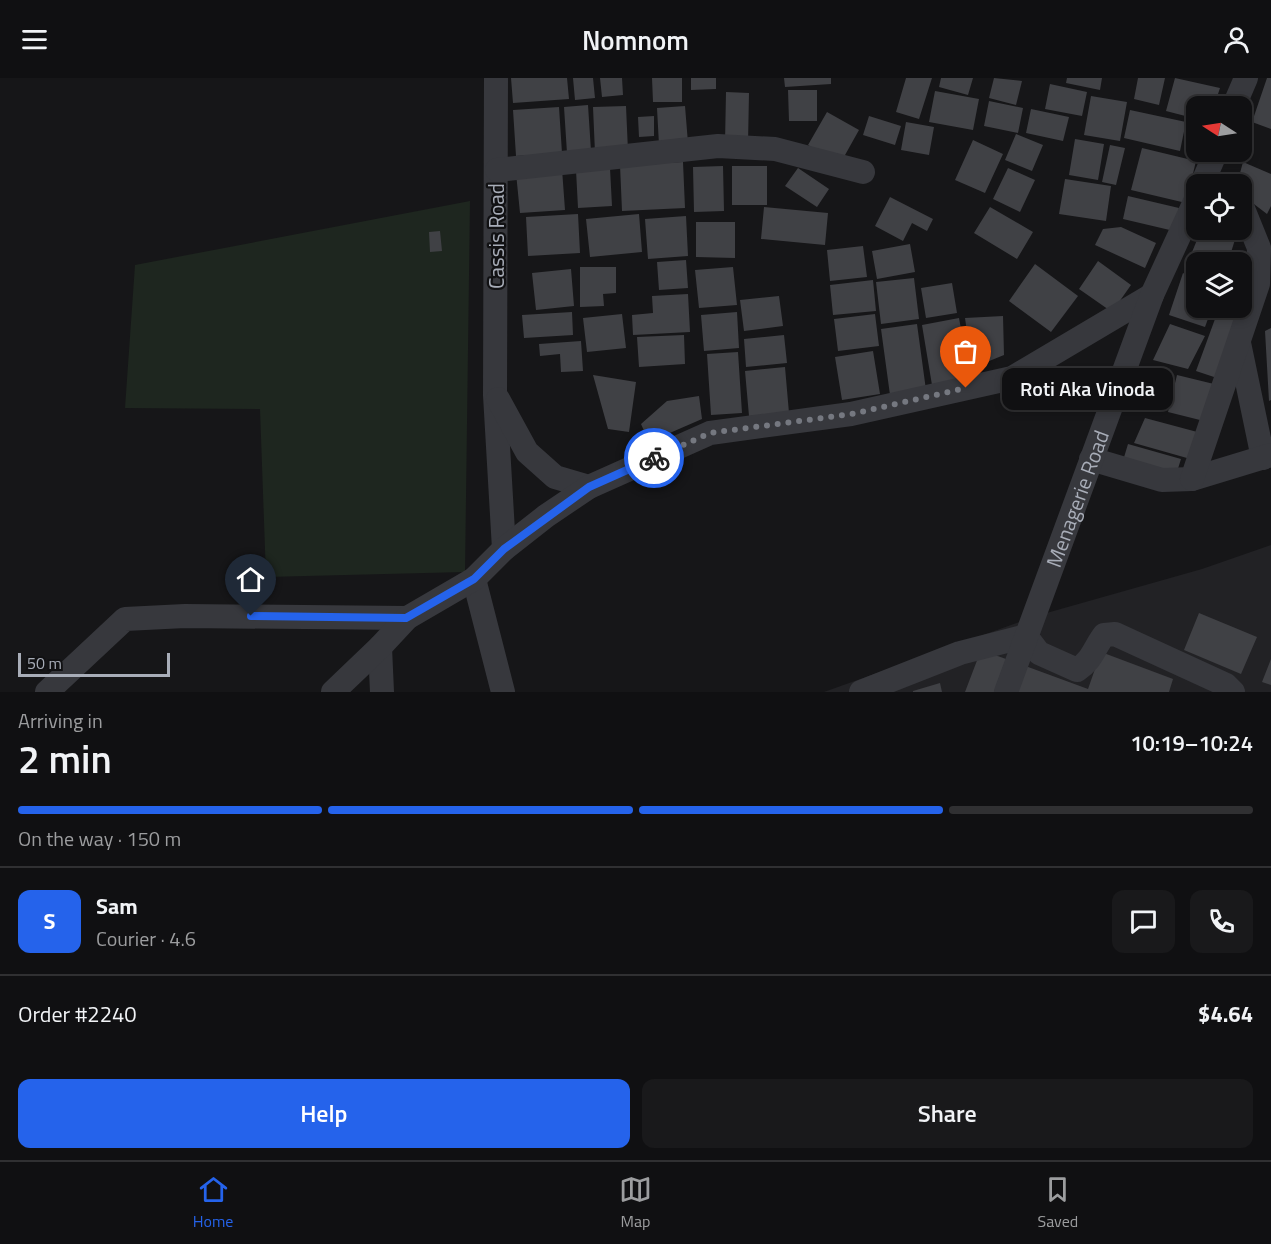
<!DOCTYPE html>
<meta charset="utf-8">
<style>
:root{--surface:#101012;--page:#19191b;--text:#f1f3f6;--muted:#9c9d9f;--line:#303032;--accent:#2563eb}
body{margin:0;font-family:"Titillium Web",sans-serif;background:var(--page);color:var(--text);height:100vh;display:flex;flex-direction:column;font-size:22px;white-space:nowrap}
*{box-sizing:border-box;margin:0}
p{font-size:20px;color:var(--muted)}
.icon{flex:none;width:33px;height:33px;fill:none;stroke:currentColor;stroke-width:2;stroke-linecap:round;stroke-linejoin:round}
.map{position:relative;height:614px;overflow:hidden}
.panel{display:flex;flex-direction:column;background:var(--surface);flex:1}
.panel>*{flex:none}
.needle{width:39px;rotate:282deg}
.fabs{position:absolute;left:1186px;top:18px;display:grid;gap:12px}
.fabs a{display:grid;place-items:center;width:66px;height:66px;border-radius:12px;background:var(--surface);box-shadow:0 3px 9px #0003,0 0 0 2px var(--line);font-size:30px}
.scale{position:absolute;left:18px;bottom:15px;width:152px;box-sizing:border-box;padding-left:6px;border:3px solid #a8adb8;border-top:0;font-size:16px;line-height:21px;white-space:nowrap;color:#a8adb8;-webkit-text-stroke:4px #111113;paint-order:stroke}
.pin{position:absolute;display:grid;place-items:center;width:51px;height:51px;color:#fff;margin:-62px -26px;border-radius:50% 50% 50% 0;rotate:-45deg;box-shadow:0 0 6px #0007}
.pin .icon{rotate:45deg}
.courier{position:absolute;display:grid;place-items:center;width:60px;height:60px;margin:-30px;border:4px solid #2563eb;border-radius:50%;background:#fff;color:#222;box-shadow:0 2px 8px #0007}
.bubble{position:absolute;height:42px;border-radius:12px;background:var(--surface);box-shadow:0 3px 9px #0003,0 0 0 2px var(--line);font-size:20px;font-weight:600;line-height:42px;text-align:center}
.head em{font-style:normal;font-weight:600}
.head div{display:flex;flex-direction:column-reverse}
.head{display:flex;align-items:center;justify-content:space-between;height:102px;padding:0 18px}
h1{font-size:39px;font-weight:600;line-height:45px}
.bar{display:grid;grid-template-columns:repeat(4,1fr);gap:9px 6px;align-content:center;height:72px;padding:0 18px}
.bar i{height:8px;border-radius:4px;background:var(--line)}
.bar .active{background:var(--accent)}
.bar p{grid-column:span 4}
.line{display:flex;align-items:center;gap:15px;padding:0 18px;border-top:2px solid var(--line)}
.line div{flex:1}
.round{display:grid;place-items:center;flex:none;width:63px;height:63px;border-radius:12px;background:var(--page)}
.button{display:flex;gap:12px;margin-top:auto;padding:12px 18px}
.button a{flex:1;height:69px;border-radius:12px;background:var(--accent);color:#fff;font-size:24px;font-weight:600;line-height:69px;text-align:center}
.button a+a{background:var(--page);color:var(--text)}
header{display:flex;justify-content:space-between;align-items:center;height:78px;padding:0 18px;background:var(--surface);font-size:27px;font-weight:600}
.tabs{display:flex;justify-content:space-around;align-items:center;height:84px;border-top:2px solid var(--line);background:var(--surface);font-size:16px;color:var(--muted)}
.tabs a{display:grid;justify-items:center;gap:3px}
.tabs .active{color:var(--accent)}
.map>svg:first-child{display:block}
</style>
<header><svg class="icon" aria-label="menu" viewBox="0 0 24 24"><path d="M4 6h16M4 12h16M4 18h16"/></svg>Nomnom<svg class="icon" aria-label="person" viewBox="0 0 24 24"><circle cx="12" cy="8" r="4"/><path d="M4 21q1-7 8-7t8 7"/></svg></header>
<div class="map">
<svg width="1271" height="614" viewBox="0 0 1271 614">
<rect width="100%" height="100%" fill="#161618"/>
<path fill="#222225" d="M1271,467V614H824L1036,538L1202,491Z"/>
<path fill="#1e261f" d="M470,123L465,494L266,499L260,331L125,330L135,187Z"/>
<path fill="#404145" d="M511,0H567L569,21L513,25Z
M573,0H593L595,20L575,22Z
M600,0H622L623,17L602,19Z
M652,0H682V24H653Z
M691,0H716V11L691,12Z
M784,0H831V6L785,9Z
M906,0H932L919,41L896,34Z
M941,0H973L968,17L939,9Z
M994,0L1022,3L1016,27L989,20Z
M1067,0H1102L1100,12L1066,5Z
M1138,0H1165L1159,27L1134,21Z
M1175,0L1220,10L1214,28H1197V41L1166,33Z
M1267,0H1271V51L1252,44Z
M1050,6L1087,14L1082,38L1045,31Z
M788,12H817V43H789Z
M935,13L979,21L973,52L929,44Z
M726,14L749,15L748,66L725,65Z
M1091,18L1127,24L1120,63L1084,57Z
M989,23L1023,30L1018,55L984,48Z
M588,27L591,73L567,75L564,29Z
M626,28L628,73L595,75L593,29Z
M685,28L688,65L659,67L657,30Z
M559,29L562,75L516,78L513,32Z
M1031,31L1069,39L1063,63L1026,55Z
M1130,32L1186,44L1180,73L1124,60Z
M827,34L859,52L840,86L808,67Z
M654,38V58L639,59L638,39Z
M869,38L901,48L895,67L863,57Z
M906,44L934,49L929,77L901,72Z
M1016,56L1043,67L1032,93L1005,82Z
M1075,61L1104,66L1098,102L1069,97Z
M973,62L1003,76L985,115L955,102Z
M1110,67L1125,70L1116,107L1102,104Z
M1142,70L1196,83L1186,125L1131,112Z
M683,84L685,130L622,133L620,87Z
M1243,84L1271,96V128L1267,136L1242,117V106H1237Z
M723,88L724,133L694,134L693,89Z
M732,88H767V127H732Z
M610,90L612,128L578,130L576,92Z
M798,90L829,111L817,129L785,108Z
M1008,90L1035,102L1020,134L993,121Z
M562,91L565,132L520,135L516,95Z
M1065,101L1111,108L1106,143L1059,136Z
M1128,118L1179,130L1174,153L1123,141Z
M890,119L933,141L927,153L912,145L903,163L875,148Z
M764,129L828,135L825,167L761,161Z
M990,129L1033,154L1017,181L974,155Z
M578,136L580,175L528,178L526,139Z
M639,136L642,174L590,179L586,141Z
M686,138L688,178L648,181L645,141Z
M696,144H735V180L696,179Z
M1121,149L1156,165L1145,190L1095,167L1103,151Z
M1201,152H1238L1228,184H1197V196L1186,189Z
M440,153L442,173L430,174L429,154Z
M910,166L915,194L877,201L872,173Z
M863,168L867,199L830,203L827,172Z
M686,182L688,210L659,212L657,184Z
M1098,183L1131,207L1112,234L1079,211Z
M1035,186L1078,218L1051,254L1009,223Z
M580,189H616V215L603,216L604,228L580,229Z
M733,189L737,227L699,230L695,192Z
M571,191L574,228L536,232L532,195Z
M1242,194L1254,205L1220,301L1196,293L1219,230H1242Z
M1183,195L1197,203V230H1212L1205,249L1169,237Z
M914,200L919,241L881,246L876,204Z
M873,202L876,233L833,237L830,207Z
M952,205L957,235L926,240L921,210Z
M688,216L690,254L633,257L632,237L653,235L652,218Z
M779,218L783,248L744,253L740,222Z
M572,234L573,257L524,260L522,237Z
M737,234L739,270L704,273L701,237Z
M622,236L626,270L587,274L583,240Z
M875,236L879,268L838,273L834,241Z
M1003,238L1004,277L972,290L965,240Z
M959,240L970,300L932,307L922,247Z
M917,246L926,312L890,317L881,251Z
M1170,246L1205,258L1188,291L1153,282Z
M1271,250V322L1269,323L1265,253Z
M684,257L685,286L639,289L637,259Z
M784,257L787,285L746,289L744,261Z
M581,263L583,293L561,294L560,276L540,278L539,266Z
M873,273L880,316L842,322L835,279Z
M738,274L742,335L711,337L707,276Z
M785,289L789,335L749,338L745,293Z
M1143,289L1172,296L1165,330L1135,323Z
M593,297L636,304L629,354L608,351Z
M1177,297L1218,307L1208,344L1168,334Z
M699,318L702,341L649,364L641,346L667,323Z
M1145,340L1201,355L1194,382L1134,365Z
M1128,366L1181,381L1176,397L1122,386Z
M1199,535L1257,559L1241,596L1184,572Z
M981,572L1006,581L994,614H965Z
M1101,574L1173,601L1169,614H1010L1020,586L1088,611Z
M1271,581V607L1262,604Z
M940,605L942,614H913V613Z"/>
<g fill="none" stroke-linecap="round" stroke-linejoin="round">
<g stroke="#37383d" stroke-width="24">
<path d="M496,0L495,317L504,471"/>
<path d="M1234,28L1246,0"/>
<path d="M497,92L718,68L775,71L863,94"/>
<path d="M1202,106L1216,74"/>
<path d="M1239,265L1263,380"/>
<path d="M498,321L527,374L555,399L589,409"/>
<path d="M1091,381L1162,402L1192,401L1271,377"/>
<path d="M1192,401L1258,206L1259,170L1242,128"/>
<path d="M474,501L503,614"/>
<path d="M1026,558L1039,575L1077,592C1093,581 1093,572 1104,557L1115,556L1226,607L1233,614"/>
<path d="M380,569L382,614"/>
<path d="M47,614L125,541L185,538L407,540"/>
<path d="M333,614L380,569L407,540L474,501L504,471L546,438L589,409L710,355L851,336L1012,300L1152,217"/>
<path d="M861,614L960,575L1026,558"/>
<path id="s1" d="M1006,614L1152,217L1197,119"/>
</g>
</g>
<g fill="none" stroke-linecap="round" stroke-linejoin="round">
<path stroke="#757880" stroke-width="6" stroke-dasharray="0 10.8" d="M654,380L710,355L852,336L966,310"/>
<path stroke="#2563eb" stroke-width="8" d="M251,538L406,540L474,501L504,471L589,409L654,380"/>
</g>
<g text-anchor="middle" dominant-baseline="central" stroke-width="4.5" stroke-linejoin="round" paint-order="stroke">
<g font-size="21" fill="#a8adb8" stroke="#111113">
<text transform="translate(496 158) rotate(-90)">Cassis Road</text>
<text stroke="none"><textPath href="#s1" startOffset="206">Menagerie Road</textPath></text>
</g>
</g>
</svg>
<div class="fabs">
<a><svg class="needle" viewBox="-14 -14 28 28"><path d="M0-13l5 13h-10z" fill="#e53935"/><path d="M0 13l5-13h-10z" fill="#9c9d9f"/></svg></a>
<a><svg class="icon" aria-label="locate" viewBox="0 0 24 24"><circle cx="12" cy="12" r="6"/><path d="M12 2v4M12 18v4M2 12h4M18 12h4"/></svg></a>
<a><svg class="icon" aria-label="layers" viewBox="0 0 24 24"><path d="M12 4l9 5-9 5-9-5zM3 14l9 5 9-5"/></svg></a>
</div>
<div class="scale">50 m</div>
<div class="pin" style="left:966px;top:310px;background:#ea580c"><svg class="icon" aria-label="bag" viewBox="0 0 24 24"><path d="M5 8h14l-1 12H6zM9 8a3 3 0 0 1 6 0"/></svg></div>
<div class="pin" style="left:251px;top:538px;background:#1f2937"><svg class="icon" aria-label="home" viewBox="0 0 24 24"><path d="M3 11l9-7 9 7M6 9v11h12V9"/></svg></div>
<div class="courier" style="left:654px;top:380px"><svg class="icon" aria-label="bike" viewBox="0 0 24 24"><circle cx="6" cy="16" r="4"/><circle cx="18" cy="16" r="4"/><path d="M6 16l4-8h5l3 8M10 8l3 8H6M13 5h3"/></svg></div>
<div class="bubble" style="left:1002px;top:290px;width:171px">Roti Aka Vinoda</div>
</div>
<section class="panel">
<div class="head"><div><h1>2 min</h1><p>Arriving in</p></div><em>10:19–10:24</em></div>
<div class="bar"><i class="active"></i><i class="active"></i><i class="active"></i><i></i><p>On the way · 150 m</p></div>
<div class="line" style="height:108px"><b class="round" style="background:var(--accent);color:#fff">S</b><div><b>Sam</b><p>Courier · 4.6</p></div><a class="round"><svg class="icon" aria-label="chat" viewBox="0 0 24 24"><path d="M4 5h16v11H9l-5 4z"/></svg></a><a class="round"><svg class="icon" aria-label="phone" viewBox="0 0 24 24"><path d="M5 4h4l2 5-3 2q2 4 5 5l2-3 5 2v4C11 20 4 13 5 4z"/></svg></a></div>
<div class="line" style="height:78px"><div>Order #2240</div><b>$4.64</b></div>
<div class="button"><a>Help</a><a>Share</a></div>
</section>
<nav class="tabs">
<a class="active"><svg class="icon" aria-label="home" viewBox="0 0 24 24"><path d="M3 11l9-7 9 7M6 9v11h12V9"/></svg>Home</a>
<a><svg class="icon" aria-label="map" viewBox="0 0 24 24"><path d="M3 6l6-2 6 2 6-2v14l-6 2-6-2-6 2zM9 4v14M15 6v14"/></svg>Map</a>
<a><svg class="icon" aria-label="saved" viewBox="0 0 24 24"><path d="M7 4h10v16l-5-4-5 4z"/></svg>Saved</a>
</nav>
